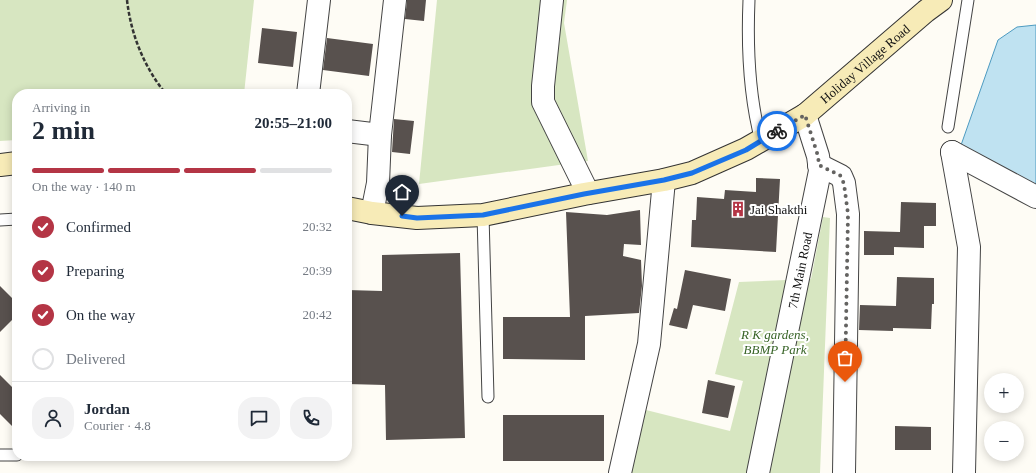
<!DOCTYPE html>
<meta charset="utf-8">
<style>
:root{--surface:#fff;--page:#f2f2f3;--text:#1f2937;--muted:#747a83;--line:#e0e1e3;--accent:#b43545}
body{margin:0;font-family:Georgia,serif;background:var(--page);color:var(--text);height:100vh;display:flex;flex-direction:column;font-size:15px;white-space:nowrap}
*{box-sizing:border-box;margin:0}
p{font-size:13px;color:var(--muted)}
.icon{flex:none;width:22px;height:22px;fill:none;stroke:currentColor;stroke-width:2;stroke-linecap:round;stroke-linejoin:round}
.map{position:relative;flex:1;overflow:hidden}
.drawer{position:absolute;left:12px;top:89px;width:340px;height:372px;display:flex;flex-direction:column;background:var(--surface);border-radius:16px;box-shadow:0 2px 10px #0003}
.drawer>*{flex:none}
.tools{position:absolute;left:984px;top:373px;display:grid;gap:8px}
.tools a{display:grid;place-items:center;width:40px;height:40px;border-radius:50%;background:var(--surface);box-shadow:0 2px 10px #0003;font-size:20px}
.pin{position:absolute;display:grid;place-items:center;width:34px;height:34px;color:#fff;margin:-41px -17px;border-radius:50% 50% 50% 0;rotate:-45deg;box-shadow:0 0 4px #0007}
.pin .icon{rotate:45deg}
.courier{position:absolute;display:grid;place-items:center;width:40px;height:40px;margin:-20px;border:3px solid #1a73e8;border-radius:50%;background:#fff;color:#222;box-shadow:0 1px 5px #0007}
.summary em{font-style:normal;font-weight:800}
.summary div{display:flex;flex-direction:column-reverse}
.summary{display:flex;align-items:center;justify-content:space-between;height:68px;padding:0 20px}
h1{font-size:26px;font-weight:800;line-height:30px}
.bar{display:grid;grid-template-columns:repeat(4,1fr);gap:6px 4px;align-content:center;height:48px;padding:0 20px}
.bar i{height:5px;border-radius:3px;background:var(--line)}
.bar .on{background:var(--accent)}
.bar p{grid-column:span 4}
.line{display:flex;align-items:center;gap:10px;padding:0 20px;border-top:1px solid var(--line)}
.line div{flex:1}
.round{display:grid;place-items:center;flex:none;width:42px;height:42px;border-radius:16px;background:var(--page)}
ol{padding:0 20px;list-style:none}
li{display:flex;align-items:center;gap:12px;height:44px}
li p{margin-inline-start:auto}
li .icon{padding:4px;border-radius:50%;background:var(--accent);color:#fff;stroke-width:4}
li:last-child{color:var(--muted)}
li i{width:22px;height:22px;border:2px solid var(--line);border-radius:50%}
.map>svg:first-child{display:block}
</style>
<div class="map">
<svg width="1036" height="473" viewBox="0 0 1036 473">
<rect width="100%" height="100%" fill="#fefcf5"/>
<path fill="#d7e6c1" d="M0,0H254L244,94H17V140L0,141Z
M437,0H567L564,23L588,161L419,184Z
M823,217L830,218L820,473H627L642,409L730,431L743,381L715,374L739,282L811,279Z"/>
<path fill="#bfe2f1" stroke="#4d9bc1" d="M1036,25V190L960,148L998,40L1017,27Z"/>
<path fill="#58514e" d="M407,0H426L424,21L405,19Z
M262,28L297,32L293,67L258,63Z
M327,38L373,44L369,76L323,70Z
M394,119L414,121L410,154L392,152Z
M756,178L780,179L776,252L691,247L692,220H696L697,197L724,199L725,190L756,192Z
M901,202L936,203V226H924V248L894,247V255H864V231L900,232Z
M640,210L641,245L624,244L623,256L641,260L642,286L639,313L585,316V360L503,359V317H570L566,212L607,215Z
M460,253L465,438L386,440L385,385L347,384V290L382,291V255Z
M685,270L731,279L725,311L693,305L687,329L669,325L674,308L677,309Z
M897,277L934,278V304H932L931,329L893,328V331L859,330L860,305L896,306Z
M0,286L17,303V315L0,332Z
M0,375L17,392V431L0,414Z
M708,380L735,386L728,418L702,413Z
M503,415H604V461H503Z
M895,426L931,427V450H895Z"/>
<g fill="none" stroke-linecap="round" stroke-linejoin="round">
<defs>
<path id="lane" d="M749,0C747,47 749,96 761,141
M948,127L968,0
M483,215L488,397
M0,220L17,219
M0,455H17"/>
<g id="street">
<path d="M552,0L543,86V102L588,193"/>
<path d="M308,94L319,0"/>
<path d="M347,131L380,135"/>
<path d="M952,152L969,247L964,473"/>
<path d="M952,152L1036,197"/>
<path d="M819,165L841,176L844,183L848,214L844,473"/>
<path d="M372,213L378,183L380,135L395,0"/>
<path d="M620,473L649,344L664,180"/>
<path id="s1" d="M758,473L820,171L818,156L805,115"/>
</g>
<g id="secondary">
<path d="M0,165L17,163"/>
<path id="s2" d="M347,208L372,213L417,218L483,215L584,194L664,180L692,173L746,149L805,115L926,11L941,0"/>
</g>
</defs>
<use href="#lane" stroke="#444" stroke-width="13"/>
<use href="#street" stroke="#444" stroke-width="24"/>
<use href="#secondary" stroke="#333" stroke-width="24"/>
<path stroke="#333" stroke-width="2.5" stroke-dasharray="4 2" stroke-linecap="butt" d="M127,0C131,35 144,67 166,94"/>
<use href="#lane" stroke="#fff" stroke-width="11"/>
<use href="#street" stroke="#fff" stroke-width="22"/>
<use href="#secondary" stroke="#f7ebb7" stroke-width="22"/>
</g>
<g fill="none" stroke-linecap="round" stroke-linejoin="round">
<path stroke="#646361" stroke-width="4" stroke-dasharray="0 7.2" d="M777,131L805,115L818,156L819,165L841,176L844,184L848,214L845,382"/>
<path stroke="#1a73e8" stroke-width="5" d="M402,216L417,218L483,215L584,194L664,180L692,173L706,167L746,150L777,131"/>
</g>
<defs>
<symbol id="building-bare" viewBox="-9 -9 18 18"><path d="M-4-6H4V6H1V3H-1V6H-4ZM-2.5-4.3h1.7v1.8h-1.7ZM.8-4.3h1.7v1.8H.8ZM-2.5-1h1.7V.8h-1.7ZM.8-1h1.7V.8H.8Z" fill="#b43545" stroke="#fff" stroke-width="2.5" paint-order="stroke"/></symbol>
</defs>
<g fill-rule="evenodd">
<use href="#building-bare" x="727" y="198" width="22" height="22"/>
</g>
<g text-anchor="middle" dominant-baseline="central" stroke-width="4" stroke-linejoin="round" paint-order="stroke">
<g font-size="13" fill="#111" stroke="#fff">
<text stroke="none"><textPath href="#s2" startOffset="556">Holiday Village Road</textPath></text>
<text stroke="none"><textPath href="#s1" startOffset="207">7th Main Road</textPath></text>
</g>
<g font-size="13" fill="#111" stroke="#fff" text-anchor="start">
<text x="750" y="209">Jai Shakthi</text>
</g>
<g font-size="13" font-style="italic" fill="#376326" stroke="#fff">
<text x="775" y="334">R K gardens,<tspan x="775" dy="15">BBMP Park</tspan></text>
</g>
</g>
</svg>
<div class="tools">
<a>+</a>
<a>−</a>
</div>
<div class="pin" style="left:845px;top:382px;background:#ea580c"><svg class="icon" aria-label="bag" viewBox="0 0 24 24"><path d="M5 8h14l-1 12H6zM9 8a3 3 0 0 1 6 0"/></svg></div>
<div class="pin" style="left:402px;top:216px;background:#1f2937"><svg class="icon" aria-label="home" viewBox="0 0 24 24"><path d="M3 11l9-7 9 7M6 9v11h12V9"/></svg></div>
<div class="courier" style="left:777px;top:131px"><svg class="icon" aria-label="bike" viewBox="0 0 24 24"><circle cx="6" cy="16" r="4"/><circle cx="18" cy="16" r="4"/><path d="M6 16l4-8h5l3 8M10 8l3 8H6M13 5h3"/></svg></div>
<section class="drawer">
<div class="summary"><div><h1>2 min</h1><p>Arriving in</p></div><em>20:55–21:00</em></div>
<div class="bar"><i class="on"></i><i class="on"></i><i class="on"></i><i></i><p>On the way · 140 m</p></div>
<ol>
<li><svg class="icon" aria-label="check" viewBox="0 0 24 24"><path d="M5 12l5 5 9-10"/></svg>Confirmed<p>20:32</p></li>
<li><svg class="icon" aria-label="check" viewBox="0 0 24 24"><path d="M5 12l5 5 9-10"/></svg>Preparing<p>20:39</p></li>
<li><svg class="icon" aria-label="check" viewBox="0 0 24 24"><path d="M5 12l5 5 9-10"/></svg>On the way<p>20:42</p></li>
<li><i></i>Delivered</li>
</ol>
<div class="line" style="height:72px"><a class="round"><svg class="icon" aria-label="person" viewBox="0 0 24 24"><circle cx="12" cy="8" r="4"/><path d="M4 21q1-7 8-7t8 7"/></svg></a><div><b>Jordan</b><p>Courier · 4.8</p></div><a class="round"><svg class="icon" aria-label="chat" viewBox="0 0 24 24"><path d="M4 5h16v11H9l-5 4z"/></svg></a><a class="round"><svg class="icon" aria-label="phone" viewBox="0 0 24 24"><path d="M5 4h4l2 5-3 2q2 4 5 5l2-3 5 2v4C11 20 4 13 5 4z"/></svg></a></div>
</section>
</div>
